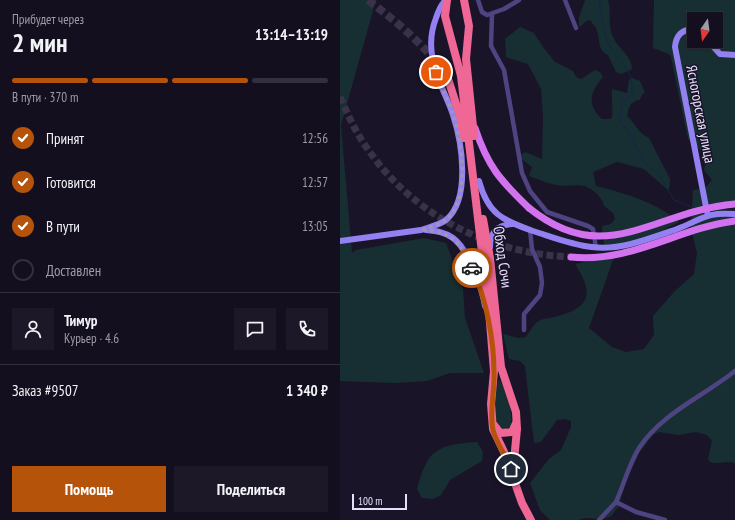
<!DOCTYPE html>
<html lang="ru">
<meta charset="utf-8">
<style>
:root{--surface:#140f1f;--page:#1d1828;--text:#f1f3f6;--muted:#9d9ca4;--line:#332f3d;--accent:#b45309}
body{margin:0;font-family:"PT Sans Narrow",sans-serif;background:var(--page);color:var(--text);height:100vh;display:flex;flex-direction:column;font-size:15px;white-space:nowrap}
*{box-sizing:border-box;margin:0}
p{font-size:13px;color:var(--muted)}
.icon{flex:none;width:22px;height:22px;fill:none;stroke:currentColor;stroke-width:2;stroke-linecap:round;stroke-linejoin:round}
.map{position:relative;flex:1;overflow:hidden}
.sheet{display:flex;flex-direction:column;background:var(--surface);width:340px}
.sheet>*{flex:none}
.needle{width:26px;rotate:194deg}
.buttons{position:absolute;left:347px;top:12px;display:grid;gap:8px}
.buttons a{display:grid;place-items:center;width:36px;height:36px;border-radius:0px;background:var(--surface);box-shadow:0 1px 3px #0004,0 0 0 1px var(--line);font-size:20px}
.scale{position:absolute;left:12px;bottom:10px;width:55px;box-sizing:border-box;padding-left:4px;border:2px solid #e6dffb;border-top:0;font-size:11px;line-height:14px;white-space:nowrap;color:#e6dffb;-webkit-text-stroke:3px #1a1429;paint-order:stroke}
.pin{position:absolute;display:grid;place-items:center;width:34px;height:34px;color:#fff;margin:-17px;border:2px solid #fff;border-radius:50%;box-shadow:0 1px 4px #0007}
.courier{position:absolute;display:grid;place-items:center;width:40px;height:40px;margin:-20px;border:3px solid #b45309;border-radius:50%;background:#fff;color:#222;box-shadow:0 1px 5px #0007}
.overview em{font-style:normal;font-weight:700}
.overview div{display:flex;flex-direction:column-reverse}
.overview{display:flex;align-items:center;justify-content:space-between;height:68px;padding:0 12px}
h1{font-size:26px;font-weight:700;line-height:30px}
.bar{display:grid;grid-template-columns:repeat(4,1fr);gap:6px 4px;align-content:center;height:48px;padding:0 12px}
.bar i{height:5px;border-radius:3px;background:var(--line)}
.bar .active{background:var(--accent)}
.bar p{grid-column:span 4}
.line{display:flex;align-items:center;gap:10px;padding:0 12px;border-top:1px solid var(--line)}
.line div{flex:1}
.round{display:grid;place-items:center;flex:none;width:42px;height:42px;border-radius:0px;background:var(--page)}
ol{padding:0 12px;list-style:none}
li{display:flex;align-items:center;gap:12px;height:44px}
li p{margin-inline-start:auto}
li .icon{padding:4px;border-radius:50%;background:var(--accent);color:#fff;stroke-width:4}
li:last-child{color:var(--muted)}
li i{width:22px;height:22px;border:2px solid var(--line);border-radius:50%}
.button{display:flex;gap:8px;margin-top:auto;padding:8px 12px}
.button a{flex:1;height:46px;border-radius:0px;background:var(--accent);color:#fff;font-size:16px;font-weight:700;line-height:46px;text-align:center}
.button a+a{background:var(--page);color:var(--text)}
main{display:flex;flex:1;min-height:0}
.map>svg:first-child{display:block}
</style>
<main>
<section class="sheet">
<div class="overview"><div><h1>2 мин</h1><p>Прибудет через</p></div><em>13:14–13:19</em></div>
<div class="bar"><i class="active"></i><i class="active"></i><i class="active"></i><i></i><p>В пути · 370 m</p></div>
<ol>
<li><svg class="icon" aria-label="check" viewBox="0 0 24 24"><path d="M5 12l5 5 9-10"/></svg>Принят<p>12:56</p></li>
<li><svg class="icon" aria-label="check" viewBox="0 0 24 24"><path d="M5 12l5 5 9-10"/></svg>Готовится<p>12:57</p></li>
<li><svg class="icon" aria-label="check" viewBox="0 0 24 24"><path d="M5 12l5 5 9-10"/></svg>В пути<p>13:05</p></li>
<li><i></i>Доставлен</li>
</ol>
<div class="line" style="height:72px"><a class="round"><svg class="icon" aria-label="person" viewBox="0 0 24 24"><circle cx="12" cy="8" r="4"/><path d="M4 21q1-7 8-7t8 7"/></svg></a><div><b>Тимур</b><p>Курьер · 4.6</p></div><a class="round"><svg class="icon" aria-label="chat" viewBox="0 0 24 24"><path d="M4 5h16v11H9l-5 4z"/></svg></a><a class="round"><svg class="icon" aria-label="phone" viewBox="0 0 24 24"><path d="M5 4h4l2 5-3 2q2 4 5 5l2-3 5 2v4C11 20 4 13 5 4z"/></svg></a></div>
<div class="line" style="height:52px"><div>Заказ #9507</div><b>1 340 ₽</b></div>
<div class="button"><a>Помощь</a><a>Поделиться</a></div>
</section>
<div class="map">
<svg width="395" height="520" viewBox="0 0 395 520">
<rect width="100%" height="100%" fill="#1a1429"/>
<path fill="#172f32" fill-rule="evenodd" d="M0,0H36L1,125L12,253L16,250L84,238L106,243L123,289L125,318L144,373H110L87,381L55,383L0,381Z
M245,0H268C272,12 267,25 273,37C278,49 292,55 292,69L281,74L276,72L268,55C256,50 261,38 256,28C255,26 252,23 250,20L246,21L240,27L239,25V17Z
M314,0H395V201H390L385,211L395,214V463C384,460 378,465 370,462L368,459L372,441L367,435L356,432L338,435L319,432L313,435L299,453L285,484L279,506L271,516L264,519L245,518L238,520H210L200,510L190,483L209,459L221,450L231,427V421L225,419L217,420L201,442L194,443L185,366L180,361L169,359L163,334L178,338L186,337C189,332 193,326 197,322C201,319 210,318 215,317C250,308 255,295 235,264L274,257L249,328L272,347L286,352L304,349L314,335L313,316L335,291L354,274L357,253L351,228L353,190L364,189L372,180L364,170L367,156L348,139L331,57L329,54L313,48ZM354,19H376V41H354Z
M180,27L194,33L203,47L215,62L233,71L236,77L241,79L255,70L260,72L263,77C260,81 257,84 255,88C248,100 253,111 262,119H271C274,113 271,98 272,89L287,93L289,80L292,78L300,81L305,93L302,94L300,100C290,101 289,107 287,116C295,123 299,134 309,138L330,179L329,191L304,169L277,162L253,172L256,186C282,192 320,204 339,222L301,241L264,245L262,226L271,224L275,219L273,213L264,206C263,198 253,189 245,186C237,184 225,187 216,185C207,183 198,179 189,176L192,167L180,158L181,155L185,152L202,159L203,118L201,89L188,64L166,57L165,39Z
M159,379C165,387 175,416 170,427L163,429C152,422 153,389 159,379Z
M137,442L143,452L142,461L110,480L101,495L93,499L82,498L77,489C88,449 96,445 137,442Z"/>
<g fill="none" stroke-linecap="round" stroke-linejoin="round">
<path stroke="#15234b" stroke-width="1" d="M259,0C262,12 263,33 268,43C278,65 294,66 292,94L283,102L279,121L288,131L304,162L320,176L334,200L355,208
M382,210H395"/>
<path stroke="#393248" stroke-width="7" stroke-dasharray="7 3.5" stroke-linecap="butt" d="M0,97C8,115 16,133 27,148C73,216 151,254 231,257"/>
<path stroke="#393248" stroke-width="8" stroke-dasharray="8 4" stroke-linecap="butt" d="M28,0C58,23 87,46 108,79"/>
<path stroke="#4f4482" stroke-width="4.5" d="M138,0L142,12L147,15L164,9L179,0
M225,0L236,28
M152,14L151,46L164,70L182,173L190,191L207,212L248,226L253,229L256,248
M184,330V314L200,295L202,283L200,267L192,249L190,230
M276,502C284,484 289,464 299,448C322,413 364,396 395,371
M259,520L276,502L296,512L325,520"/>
<path stroke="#9380f1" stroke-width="6" d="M354,30C343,28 336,35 335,47L367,212
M368,41L380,54L395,55
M139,181C148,214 162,220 193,231C212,237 232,245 252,247C280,251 311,238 337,229C363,219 365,212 395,214
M86,230C96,231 105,232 113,238C129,250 142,288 145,306
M0,241L81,230C89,227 99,225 106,220C131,199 122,142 113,115C107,96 96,80 93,60C90,47 91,31 96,18C98,12 101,4 106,0
M150,247C150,232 157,225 172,224"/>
<path stroke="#d272ef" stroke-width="7" d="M135,128C148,167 160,180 189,208
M231,257C292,263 338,228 395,221"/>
<path stroke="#ee6795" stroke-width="8" d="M107,0L105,16L121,76L149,311L154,371L151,404L153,429L164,452L182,503L191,520
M124,0L129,26L126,59L134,136
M108,79L120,116L124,138
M143,219L150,258L161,367L176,412L177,429L174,461L175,471
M154,425L160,433L172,432L176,423"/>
<path stroke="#d272ef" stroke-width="7" d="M189,208C266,270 313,211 395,204"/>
</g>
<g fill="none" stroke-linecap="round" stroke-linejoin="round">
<path stroke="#9f98b2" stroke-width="4" stroke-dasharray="0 7.2" d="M96,72C101,86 108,100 113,114C122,141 131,199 106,220C99,225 89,227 81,230C113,232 119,241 132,268"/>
<path stroke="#b45309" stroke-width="5" d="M132,268C146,298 154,339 154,372C155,392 149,410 153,430C156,442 166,456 171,469"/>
</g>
<g text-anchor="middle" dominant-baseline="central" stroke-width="3" stroke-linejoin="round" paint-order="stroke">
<g font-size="15" fill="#e6dffb" stroke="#1a1429">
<text transform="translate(361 114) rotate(79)">Ясногорская улица</text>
<text transform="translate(163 257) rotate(82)">Обход Сочи</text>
</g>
</g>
</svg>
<div class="buttons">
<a><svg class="needle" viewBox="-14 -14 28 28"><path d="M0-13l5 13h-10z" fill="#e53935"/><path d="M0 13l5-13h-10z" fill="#9d9ca4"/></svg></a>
</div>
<div class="scale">100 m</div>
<div class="pin" style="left:96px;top:72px;background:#ea580c"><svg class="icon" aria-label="bag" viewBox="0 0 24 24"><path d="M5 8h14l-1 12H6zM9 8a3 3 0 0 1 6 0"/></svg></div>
<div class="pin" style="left:171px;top:469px;background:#1f2937"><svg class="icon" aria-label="home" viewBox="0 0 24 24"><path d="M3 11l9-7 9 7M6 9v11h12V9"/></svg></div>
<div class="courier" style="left:132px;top:268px"><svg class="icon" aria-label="car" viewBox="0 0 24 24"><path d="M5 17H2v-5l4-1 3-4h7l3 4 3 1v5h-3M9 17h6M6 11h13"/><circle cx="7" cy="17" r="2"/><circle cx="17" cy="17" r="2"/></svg></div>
</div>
</main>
